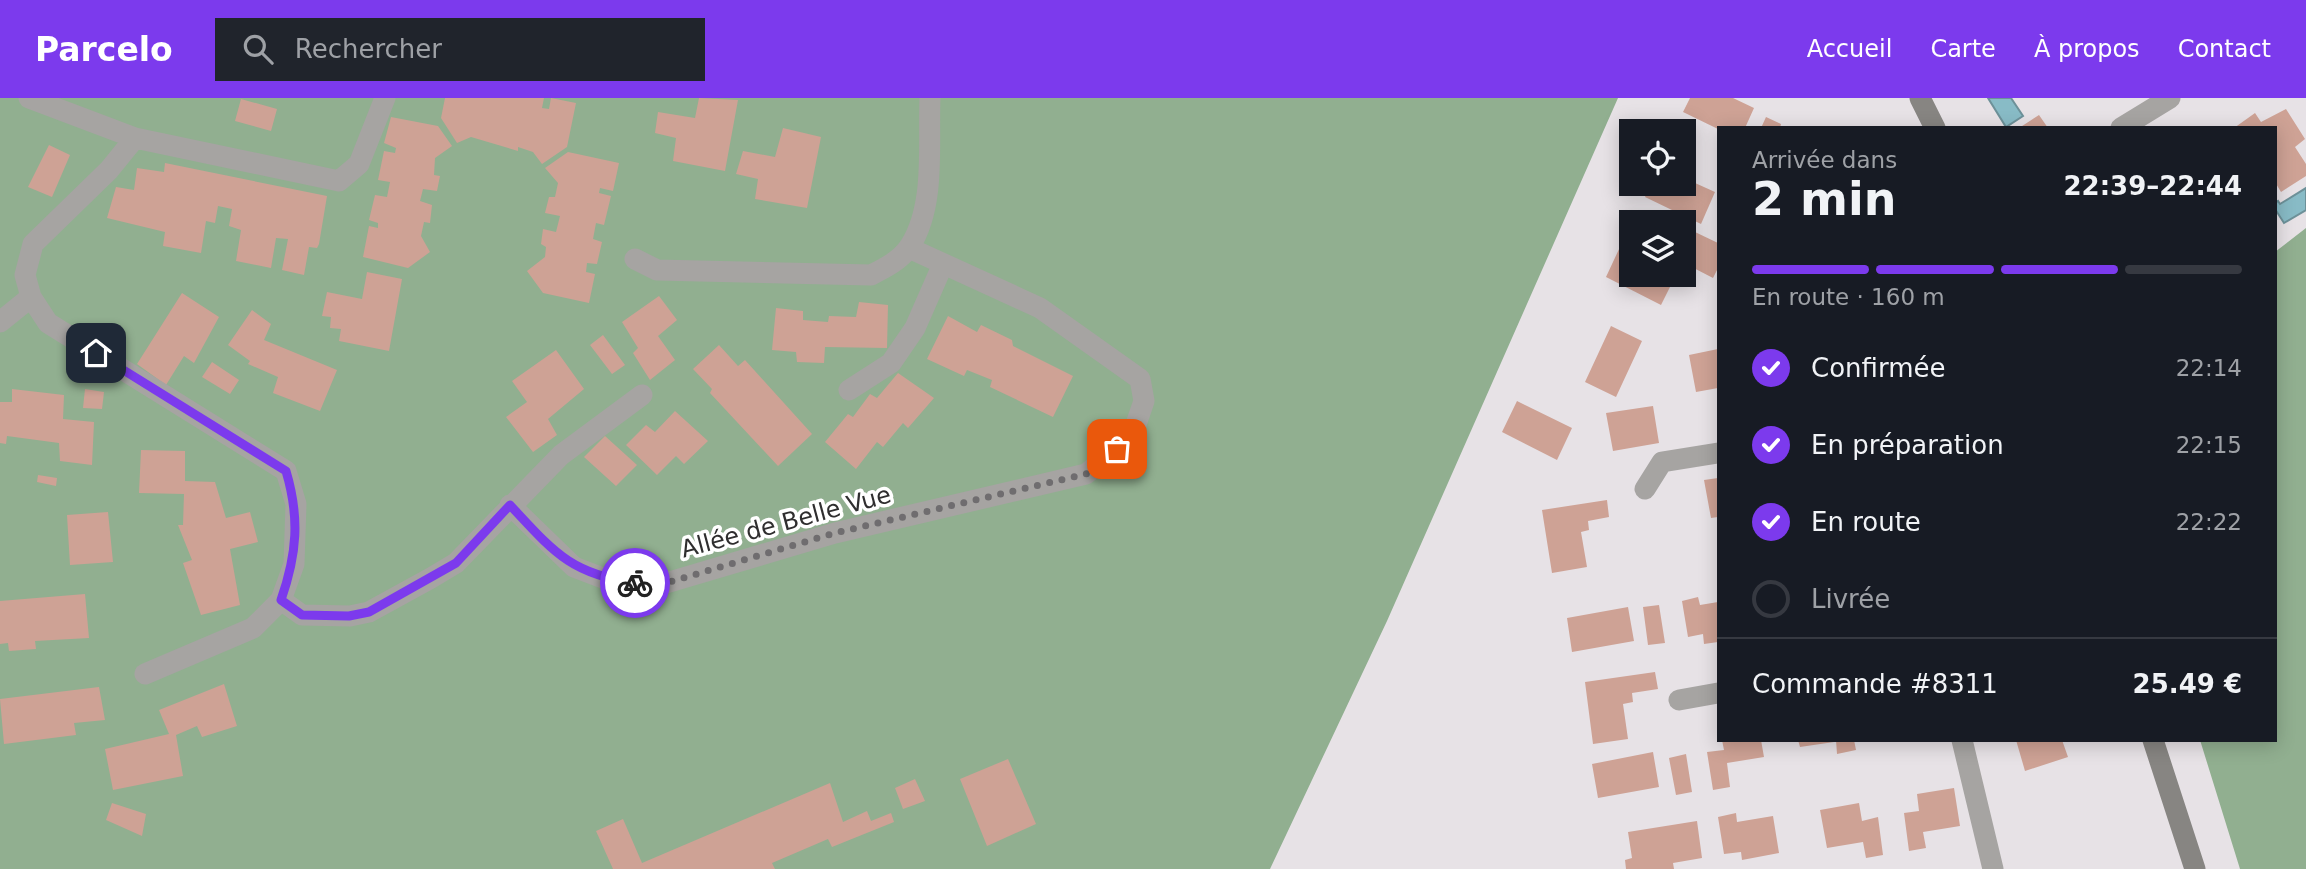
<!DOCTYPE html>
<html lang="fr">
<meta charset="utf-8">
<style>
:root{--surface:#171b24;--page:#20242c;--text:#f1f3f6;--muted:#9ea1a6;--line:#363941;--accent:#7c3aed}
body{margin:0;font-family:"DejaVu Sans",sans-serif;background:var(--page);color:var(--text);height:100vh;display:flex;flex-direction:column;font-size:26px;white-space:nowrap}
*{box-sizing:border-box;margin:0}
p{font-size:23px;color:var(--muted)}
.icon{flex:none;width:38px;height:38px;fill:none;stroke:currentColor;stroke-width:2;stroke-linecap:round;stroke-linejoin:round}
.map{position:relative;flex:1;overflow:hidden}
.details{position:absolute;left:1717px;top:28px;width:560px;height:616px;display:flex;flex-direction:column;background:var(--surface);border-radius:0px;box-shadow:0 4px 18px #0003}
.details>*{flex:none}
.controls{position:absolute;left:1619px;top:21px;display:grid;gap:14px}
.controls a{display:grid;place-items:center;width:77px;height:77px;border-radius:0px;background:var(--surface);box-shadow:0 4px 18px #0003;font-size:35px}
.pin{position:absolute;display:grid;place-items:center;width:60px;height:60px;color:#fff;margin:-30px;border-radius:14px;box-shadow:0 4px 10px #0006}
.courier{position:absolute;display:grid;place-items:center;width:70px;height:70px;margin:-35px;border:5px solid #7c3aed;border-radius:50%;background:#fff;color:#222;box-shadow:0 2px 9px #0007}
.head em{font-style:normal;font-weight:600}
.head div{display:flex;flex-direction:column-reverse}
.head{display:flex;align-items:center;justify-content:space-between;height:119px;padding:0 35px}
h1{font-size:46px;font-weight:600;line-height:52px}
.bar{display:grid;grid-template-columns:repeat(4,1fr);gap:10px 7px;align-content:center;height:84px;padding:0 35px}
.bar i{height:9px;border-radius:5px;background:var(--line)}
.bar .on{background:var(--accent)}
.bar p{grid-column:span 4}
.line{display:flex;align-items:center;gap:18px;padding:0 35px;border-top:2px solid var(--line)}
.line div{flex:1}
ol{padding:0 35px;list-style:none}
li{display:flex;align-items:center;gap:21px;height:77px}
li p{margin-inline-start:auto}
li .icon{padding:7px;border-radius:50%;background:var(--accent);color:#fff;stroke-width:4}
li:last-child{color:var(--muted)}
li i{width:38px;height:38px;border:4px solid var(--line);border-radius:50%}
header{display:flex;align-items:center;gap:42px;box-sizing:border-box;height:98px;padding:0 35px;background:var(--accent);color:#fff}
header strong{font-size:33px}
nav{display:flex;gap:38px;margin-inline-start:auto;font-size:24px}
.search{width:490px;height:63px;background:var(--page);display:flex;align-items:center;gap:18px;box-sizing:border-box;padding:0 24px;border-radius:0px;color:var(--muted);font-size:26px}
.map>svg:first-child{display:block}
</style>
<header>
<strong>Parcelo</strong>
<div class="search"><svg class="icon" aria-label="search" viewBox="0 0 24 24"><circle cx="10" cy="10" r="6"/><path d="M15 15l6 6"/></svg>Rechercher</div>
<nav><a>Accueil</a><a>Carte</a><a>À propos</a><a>Contact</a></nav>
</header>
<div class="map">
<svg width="2306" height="771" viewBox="0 0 2306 771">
<rect width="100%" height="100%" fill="#e7e2e6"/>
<path fill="#91af90" d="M0,0H1618L1387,523L1270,771H0Z
M2306,130V771H2240L2200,642H2275V154Z"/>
<path fill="#88bbc6" stroke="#6d9199" stroke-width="2" d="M1988,0H2011L2023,18L2006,29Z
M2306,90V112L2284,125L2275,111V105L2278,103L2280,106Z"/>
<path fill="#cea295" d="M445,0H544L542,10L549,11L551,0L576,5L567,49L542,66L533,54L518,49V53L471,39L457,45L441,20Z
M699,0L738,2L725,73L673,63L676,40L655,35L658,14L695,20Z
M1690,0H1733L1754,10L1745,30L1718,31L1683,14Z
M241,1L277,11L271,33L235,23Z
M2286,11L2305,41L2295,49L2306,66V78L2281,94L2275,84V30H2234L2255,15L2261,24Z
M2039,17L2048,30H2019Z
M391,19L438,28L452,48L435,60L434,77L440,78L437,93L423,91L420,103L432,107L430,125L424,124L421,138L430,154L408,170L363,159L369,128L378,130V125L369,122L375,97L387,99L390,84L378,82L384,53L395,55L396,50L384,45Z
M1766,19L1781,26L1780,30H1761Z
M783,30L821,39L807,110L755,101L758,81L736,76L743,53L775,59Z
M49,47L70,57L52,99L28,89Z
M568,54L619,65L613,93L600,90L599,95L611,98L604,127L596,125L593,141L602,144L597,166L587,165L586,174L595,176L589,205L543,195L527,173L545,159L546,149L541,146L543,131L556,134L560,118L545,115L549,99H555L558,85L545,70Z
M165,65L327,98L319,146L317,150L309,149L304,177L282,172L288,141L276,140L271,170L236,163L241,132L229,128L232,111L218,108L215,125L206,123L201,155L163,148L165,134L107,120L116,89L134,92L137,70L164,74Z
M1684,80L1715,94L1701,126L1645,99L1651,86H1684Z
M1695,134L1718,145V170L1713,180L1684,165V155Z
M1620,149L1631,154V177H1676L1661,207L1606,179Z
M367,174L402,181L389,253L339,243L341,231L330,230L331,219L322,218L327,194L362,201Z
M182,195L219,219L194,265L184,258L166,287L137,266Z
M659,198L677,222L658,238L675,262L650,282L633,255L638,250L622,224Z
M859,204L888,207L887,250L825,249L824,265L797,264L796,254L772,252L776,210L803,213V222L828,224L829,218L856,219Z
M252,212L271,226L264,242L337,272L320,313L273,295L278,279L248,266L250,263L228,247Z
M948,218L977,234L981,227L1012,242L1013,248L1073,278L1053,319L990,289L992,282L967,272L964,278L927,261Z
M1611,228L1642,243L1616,299L1585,284Z
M603,237L625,267L612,276L590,247Z
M719,247L738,268L745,262L812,336L778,368L710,295L712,291L693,271Z
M1718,251V290L1696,294L1689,257Z
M556,252L584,291L548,321L557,337L533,354L506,319L527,304L512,283Z
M212,264L239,282L230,296L202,279Z
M898,275L934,300L908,330L903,325L883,349L877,344L856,371L825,344L848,316L853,319L870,296L877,300Z
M12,291L64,297L63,321L94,324L92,367L60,363L59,345L7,338L6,346L0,345V304H12Z
M85,291L104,294L102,311L83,310Z
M1517,303L1572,330L1557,362L1502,334Z
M1653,308L1659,345L1613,353L1606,315Z
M675,313L708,343L684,366L676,358L657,377L626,347L646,327L655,334Z
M605,338L637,367L616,388L584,359Z
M141,352L185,353V383L215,384L226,420L250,414L258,444L230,451L240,507L201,517L183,465L192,462L178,427H183L184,396L139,395Z
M38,377L57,380L56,388L37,384Z
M1718,380V419L1711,420L1704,382Z
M1607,402L1609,419L1588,423L1589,432L1581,434L1587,469L1552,475L1542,412Z
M108,414L113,464L70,467L67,417Z
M85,496L89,540L35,543L36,551L9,553L8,545L0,546V503Z
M1698,499L1700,507L1718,504V544L1704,546L1703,536L1688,539L1682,503Z
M1659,507L1665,545L1648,547L1643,509Z
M1628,509L1634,543L1572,554L1567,520Z
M1655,574L1658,591L1632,595L1633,604L1623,606L1628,641L1593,646L1585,584Z
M224,586L237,628L202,639L197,628L176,637L183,678L113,692L105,651L169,636L159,612Z
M99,589L105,622L74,625L76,637L4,646L0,601Z
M1722,642H1761L1764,659L1727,665L1730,689L1713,692L1707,654L1724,652Z
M1798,642H1834V644L1800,649Z
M1836,642H1854L1856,652L1837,656Z
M2016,642H2062L2068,659L2025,673Z
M1653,654L1659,689L1598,700L1592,666Z
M1686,656L1692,694L1676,697L1669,660Z
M1008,661L1036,726L987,748L960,681Z
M915,681L925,703L903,711L895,690Z
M830,685L843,724L867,713L871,723L891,715L894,724L832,749L828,741L772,765L775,771H613L596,733L623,721L642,765Z
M1954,690L1960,728L1923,734L1926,750L1909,753L1904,715L1919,713L1917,696Z
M112,705L146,716L142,738L106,722Z
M1859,705L1862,723L1878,719L1883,757L1866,760L1863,744L1827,750L1820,712Z
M1736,715L1737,724L1773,718L1779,755L1742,762L1741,754L1724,756L1718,719Z
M1697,723L1702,760L1673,765L1674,771H1626L1625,762L1632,760L1628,734Z"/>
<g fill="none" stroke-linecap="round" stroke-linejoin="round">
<path stroke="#a6a4a2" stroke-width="21" d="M29,0L135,40L339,83L359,66L385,0
M2121,30L2170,0
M135,40L109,72L33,146L25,177L31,199L48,225L286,373L296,406L294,466L281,502L253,530L145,576
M635,161L657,172L871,177C885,170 901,162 910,148C936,107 928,47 930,0
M0,224L31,199
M849,292L891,265L915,230L943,166
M1645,391L1662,364L1718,355
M510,407L574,469L608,482L656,488L835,435L1086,376L1132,338L1144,303L1140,281L1040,210L909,150
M281,502L302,517L350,518L369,514L431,480L456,465L561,357L642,297
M1679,602L1718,595
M1962,642L1993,771"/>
<path stroke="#878582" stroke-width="21" d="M1920,0L1935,30
M2153,642L2195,771"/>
</g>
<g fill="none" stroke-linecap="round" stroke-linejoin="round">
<path stroke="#6f6d6f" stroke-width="7" stroke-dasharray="0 12.6" d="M635,485L656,488L835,435L1086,376L1117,351"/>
<path stroke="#7c3aed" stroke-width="9" d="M96,255L286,373C300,420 297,456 281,502L302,517L349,518L369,514L456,465L510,407C553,453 570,476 635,485"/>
</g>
<g text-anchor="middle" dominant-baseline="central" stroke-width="7" stroke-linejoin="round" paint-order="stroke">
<g font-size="24" fill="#2f2e2f" stroke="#fff">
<text transform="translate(786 424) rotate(-15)">Allée de Belle Vue</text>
</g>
</g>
</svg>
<div class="controls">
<a><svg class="icon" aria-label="locate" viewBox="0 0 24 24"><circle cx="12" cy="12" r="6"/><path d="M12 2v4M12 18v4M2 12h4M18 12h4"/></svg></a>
<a><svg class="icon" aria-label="layers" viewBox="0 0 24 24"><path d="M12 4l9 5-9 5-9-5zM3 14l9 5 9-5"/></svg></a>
</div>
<div class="pin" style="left:1117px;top:351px;background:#ea580c"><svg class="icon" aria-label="bag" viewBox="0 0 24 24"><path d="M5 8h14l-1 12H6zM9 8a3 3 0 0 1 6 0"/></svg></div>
<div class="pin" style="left:96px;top:255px;background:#1f2937"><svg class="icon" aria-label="home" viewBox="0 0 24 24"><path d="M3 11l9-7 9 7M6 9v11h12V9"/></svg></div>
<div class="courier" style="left:635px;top:485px"><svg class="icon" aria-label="bike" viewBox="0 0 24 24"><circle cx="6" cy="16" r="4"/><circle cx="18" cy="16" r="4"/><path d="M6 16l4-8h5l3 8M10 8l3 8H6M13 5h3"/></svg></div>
<section class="details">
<div class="head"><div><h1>2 min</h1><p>Arrivée dans</p></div><em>22:39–22:44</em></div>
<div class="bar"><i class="on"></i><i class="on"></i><i class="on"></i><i></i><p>En route · 160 m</p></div>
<ol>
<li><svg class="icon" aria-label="check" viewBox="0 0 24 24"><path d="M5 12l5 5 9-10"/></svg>Confirmée<p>22:14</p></li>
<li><svg class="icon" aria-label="check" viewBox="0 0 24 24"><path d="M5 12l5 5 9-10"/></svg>En préparation<p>22:15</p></li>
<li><svg class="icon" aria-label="check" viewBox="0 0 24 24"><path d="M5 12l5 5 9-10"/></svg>En route<p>22:22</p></li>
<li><i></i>Livrée</li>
</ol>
<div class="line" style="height:91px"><div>Commande #8311</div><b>25.49 €</b></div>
</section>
</div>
